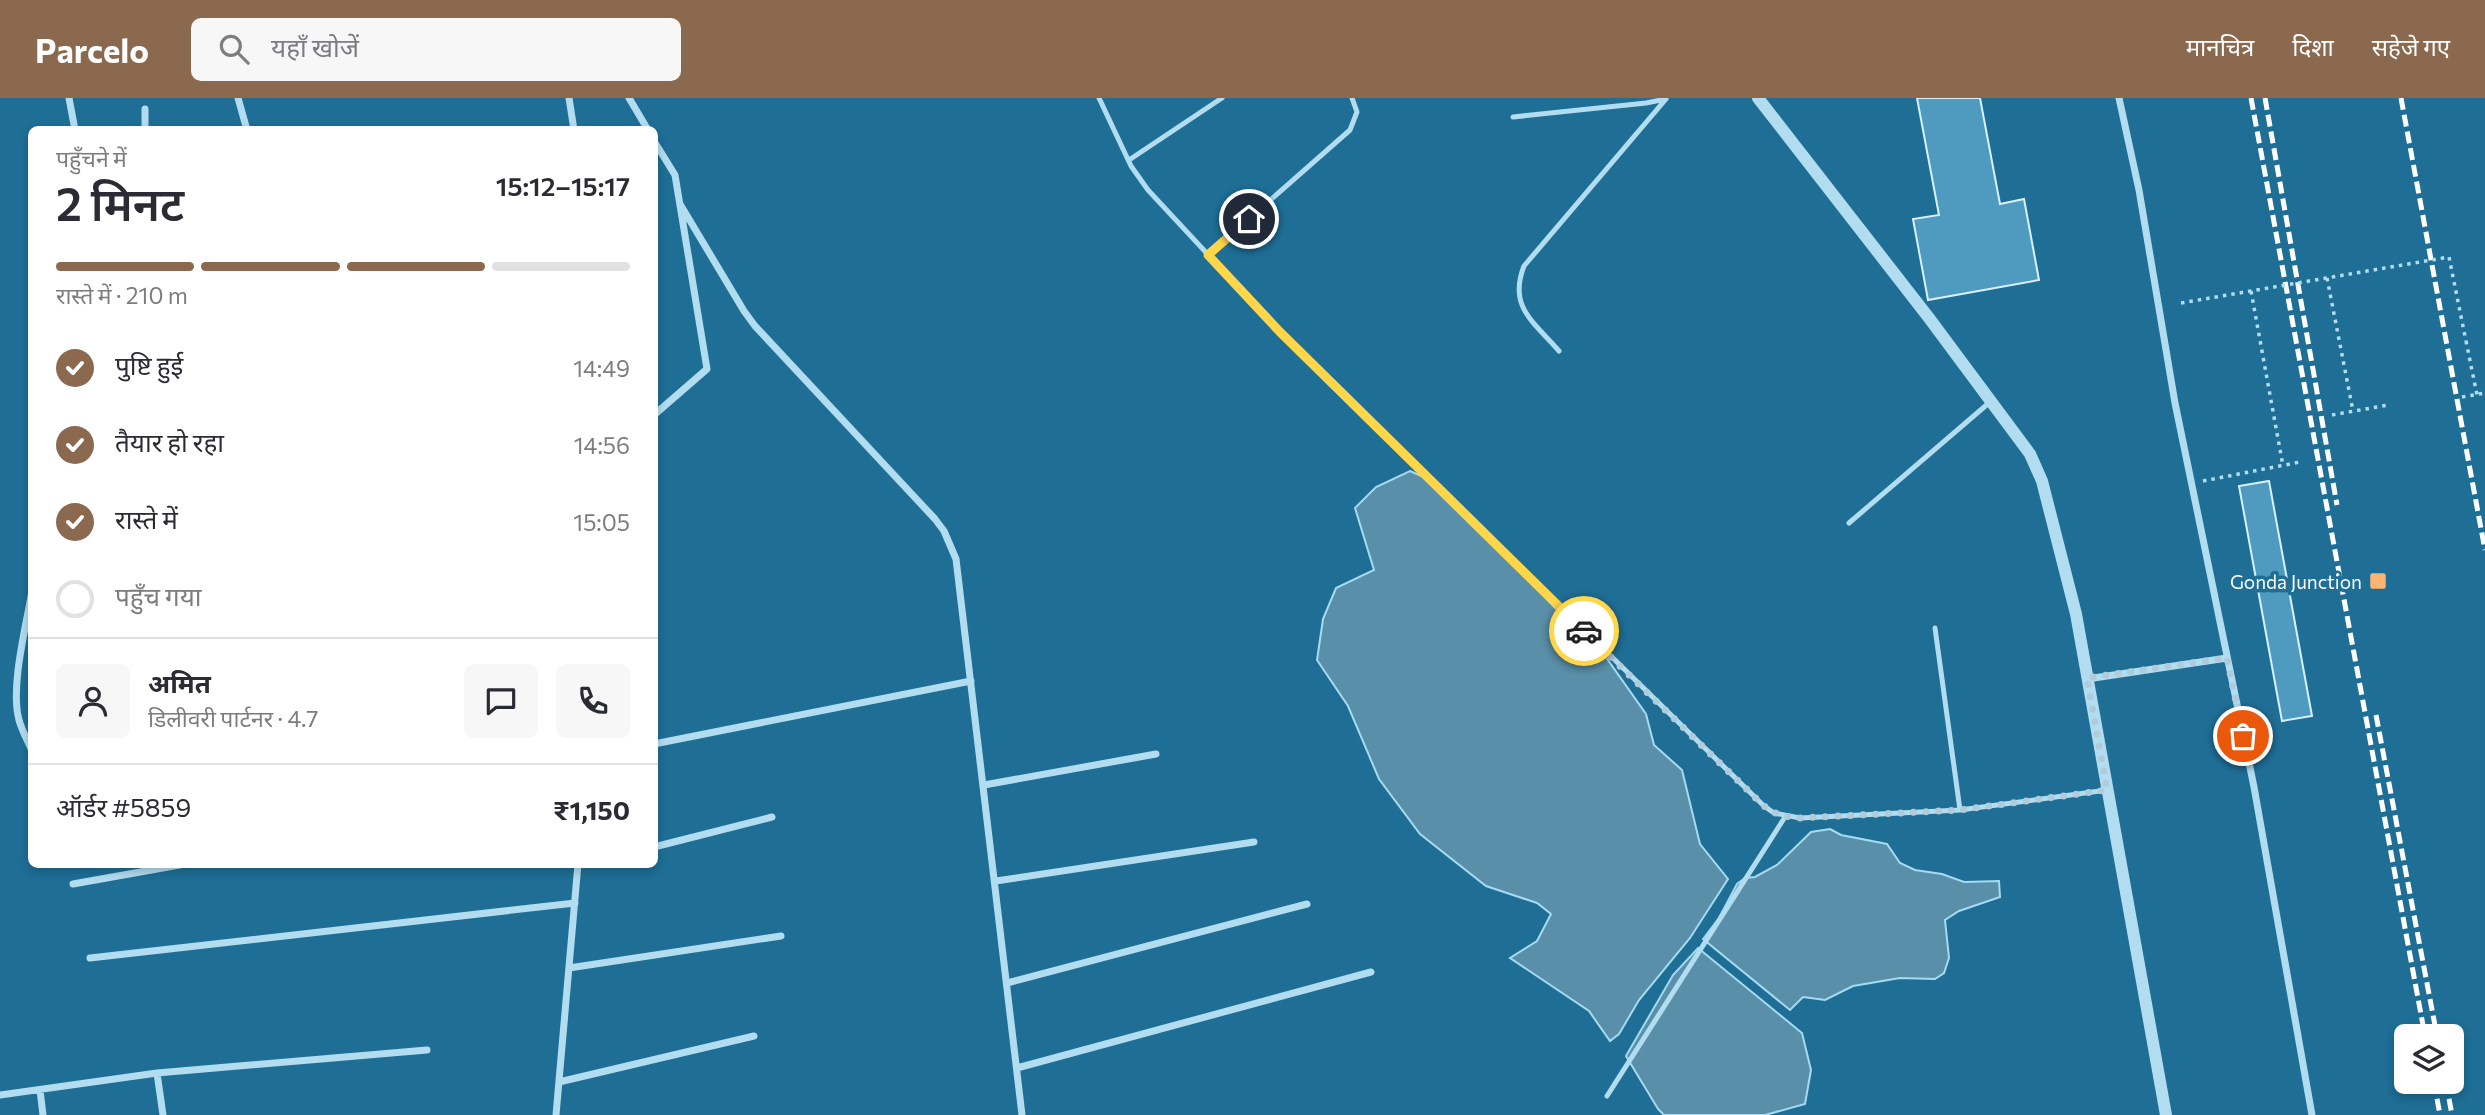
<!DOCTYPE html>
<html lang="hi">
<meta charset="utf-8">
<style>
:root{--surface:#fff;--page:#f7f7f7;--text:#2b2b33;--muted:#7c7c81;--line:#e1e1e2;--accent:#8a694f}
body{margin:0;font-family:Commissioner,"Noto Sans Devanagari",sans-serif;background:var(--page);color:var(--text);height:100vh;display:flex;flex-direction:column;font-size:26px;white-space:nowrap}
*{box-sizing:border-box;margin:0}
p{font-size:23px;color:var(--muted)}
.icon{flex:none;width:38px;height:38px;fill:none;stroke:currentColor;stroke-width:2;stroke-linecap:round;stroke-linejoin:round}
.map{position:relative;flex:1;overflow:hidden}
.sheet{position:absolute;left:28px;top:28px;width:630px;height:742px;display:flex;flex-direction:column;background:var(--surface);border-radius:10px;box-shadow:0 4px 10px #0003}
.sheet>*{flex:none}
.fabs{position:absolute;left:2394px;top:926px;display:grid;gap:14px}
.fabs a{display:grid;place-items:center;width:70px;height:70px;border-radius:10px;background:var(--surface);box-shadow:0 4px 10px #0003;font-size:35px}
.pin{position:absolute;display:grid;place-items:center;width:60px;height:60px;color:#fff;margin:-30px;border:4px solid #fff;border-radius:50%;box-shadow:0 2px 7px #0007}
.courier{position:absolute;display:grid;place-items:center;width:70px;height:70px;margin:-35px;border:5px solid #ffd54a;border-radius:50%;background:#fff;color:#222;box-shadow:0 2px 9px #0007}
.summary em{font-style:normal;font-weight:600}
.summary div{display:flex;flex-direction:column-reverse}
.summary{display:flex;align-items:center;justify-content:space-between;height:119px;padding:0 28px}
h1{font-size:46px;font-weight:600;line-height:52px}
.bar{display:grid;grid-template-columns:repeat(4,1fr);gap:10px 7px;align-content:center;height:84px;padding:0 28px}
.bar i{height:9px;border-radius:5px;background:var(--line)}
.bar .active{background:var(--accent)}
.bar p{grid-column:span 4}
.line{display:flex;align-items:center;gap:18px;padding:0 28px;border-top:2px solid var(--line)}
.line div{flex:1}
.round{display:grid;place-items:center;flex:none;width:74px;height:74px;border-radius:10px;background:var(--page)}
ol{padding:0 28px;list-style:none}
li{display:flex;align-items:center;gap:21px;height:77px}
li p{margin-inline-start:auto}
li .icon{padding:7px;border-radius:50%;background:var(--accent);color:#fff;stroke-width:4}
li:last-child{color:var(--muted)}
li i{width:38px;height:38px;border:4px solid var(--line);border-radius:50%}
header{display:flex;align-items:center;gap:42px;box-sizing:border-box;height:98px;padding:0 35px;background:var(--accent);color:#fff}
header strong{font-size:33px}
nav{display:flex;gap:38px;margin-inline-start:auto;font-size:24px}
.search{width:490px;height:63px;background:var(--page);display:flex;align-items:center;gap:18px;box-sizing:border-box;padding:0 24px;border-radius:10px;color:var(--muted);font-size:26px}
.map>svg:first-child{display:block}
</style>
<header>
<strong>Parcelo</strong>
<div class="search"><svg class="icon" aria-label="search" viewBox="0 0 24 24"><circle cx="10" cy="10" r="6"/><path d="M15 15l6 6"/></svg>यहाँ खोजें</div>
<nav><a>मानचित्र</a><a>दिशा</a><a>सहेजे गए</a></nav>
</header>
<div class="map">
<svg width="2485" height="1017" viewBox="0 0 2485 1017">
<rect width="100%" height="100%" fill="#1e6e96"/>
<path fill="#598fa8" stroke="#a5daf1" stroke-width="2" d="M1410,373L1437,385L1562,517L1605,558L1646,616L1654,647L1682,672L1700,746L1728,781L1690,840L1639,902L1619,936L1610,943L1589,913L1510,860L1537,843L1551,816L1537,805L1486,788L1420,736L1379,681L1348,608L1317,562L1323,521L1336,490L1374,472L1355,410L1376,389Z
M1830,731L1841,737L1887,746L1900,765L1915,772L1942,776L1964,784L1999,783L2000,799L1959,813L1945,822L1949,860L1944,875L1935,881L1900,880L1853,888L1825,902L1803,899L1790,912L1703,841L1719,820L1737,786L1745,780L1755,779L1777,767L1811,734Z
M1698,850L1802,935L1811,972L1805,1006L1765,1017H1664L1658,1011L1626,958L1673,877Z"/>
<path fill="#4f9bc0" stroke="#d8f0fb" stroke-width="2" d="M1917,0H1980L2000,106L2024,101L2039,182L1928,202L1913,121L1939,117Z
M2269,383L2312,618L2282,623L2239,388Z"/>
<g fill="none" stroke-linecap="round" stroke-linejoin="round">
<path stroke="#b2dcef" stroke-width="3.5" stroke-dasharray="3.5 5" stroke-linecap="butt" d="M2327,180L2353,313
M2251,193L2283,368
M2466,243L2477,297
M2462,299L2485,295
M2332,317L2388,307
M2203,383L2300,364"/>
<path stroke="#b2dcef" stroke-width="5" d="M1099,0L1131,68L1148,92L1280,234L1764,708L1774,715L1800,720L1960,712L2107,692
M1513,19L1646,5L1666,1
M1129,62L1222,0
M1208,157L1350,32L1357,14L1352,0
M1559,253C1534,224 1508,209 1524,168L1666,1
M1849,425L1990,304
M1935,530L1960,712
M1607,998L1785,719"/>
<path stroke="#b2dcef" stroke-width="7" d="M69,0L75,32
M238,0L247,32
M569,0L574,32
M629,0L648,32
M2119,0L2139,92L2175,305L2254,689L2312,1017
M145,11V32
M654,43L675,77L707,271L654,317
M680,106L744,213L755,228L935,421L944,433L956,461L1022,1017
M32,493C26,529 10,589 19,622C22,633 28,643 32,653
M2087,581L2227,560
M654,646L971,583
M984,687L1156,656
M654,749L772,719
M996,783L1254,744
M73,786L185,766
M90,860L575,805
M569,870L781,838
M1007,885L1307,806
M1017,970L1371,874
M157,975L163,1017
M559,984L754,938
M40,992L43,1017
M0,997L157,975L427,952
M556,1017L578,766"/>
<path stroke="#b2dcef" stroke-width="12" d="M1758,0L1929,220L2030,356L2042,383L2076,516L2166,1017"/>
<path stroke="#fff" stroke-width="5" stroke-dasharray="12 5" stroke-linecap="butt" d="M2251,0L2425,938
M2265,0L2337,407
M2401,0L2485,452
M2376,617L2437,938
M2434,984L2440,1017
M2446,984L2452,1017"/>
<path stroke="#b2dcef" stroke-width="3.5" stroke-dasharray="3.5 5" stroke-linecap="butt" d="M2181,205L2449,159L2466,243"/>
</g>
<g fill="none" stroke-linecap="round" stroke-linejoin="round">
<path stroke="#b0ccda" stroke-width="7" stroke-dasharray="0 12.6" d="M1584,533L1764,708C1776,717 1785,719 1800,720L1960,712L2107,692L2087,580L2227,560L2243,638"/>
<path stroke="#ffd54a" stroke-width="9" d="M1249,121L1208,157L1280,234L1584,533"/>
</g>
<rect fill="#feb571" stroke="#1e6e96" stroke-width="2.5" x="2369" y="474" width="18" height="18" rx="3.5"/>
<g text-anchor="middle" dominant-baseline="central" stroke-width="7" stroke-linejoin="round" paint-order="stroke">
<g font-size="19" fill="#fff" stroke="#1e6e96" text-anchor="end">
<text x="2362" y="483">Gonda Junction</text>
</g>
</g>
</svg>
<div class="fabs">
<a><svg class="icon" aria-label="layers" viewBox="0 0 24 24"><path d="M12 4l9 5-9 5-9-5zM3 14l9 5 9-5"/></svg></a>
</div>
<div class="pin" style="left:2243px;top:638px;background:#ea580c"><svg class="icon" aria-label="bag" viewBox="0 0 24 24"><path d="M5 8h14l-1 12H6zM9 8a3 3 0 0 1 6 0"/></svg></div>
<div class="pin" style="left:1249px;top:121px;background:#1f2937"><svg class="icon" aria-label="home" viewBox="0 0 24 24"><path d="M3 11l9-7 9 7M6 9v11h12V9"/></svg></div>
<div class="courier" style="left:1584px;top:533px"><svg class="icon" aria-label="car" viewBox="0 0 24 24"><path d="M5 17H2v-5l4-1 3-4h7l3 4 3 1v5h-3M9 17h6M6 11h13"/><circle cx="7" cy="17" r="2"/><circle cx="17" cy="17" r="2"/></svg></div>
<section class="sheet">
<div class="summary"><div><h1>2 मिनट</h1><p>पहुँचने में</p></div><em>15:12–15:17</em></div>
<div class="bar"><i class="active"></i><i class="active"></i><i class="active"></i><i></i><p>रास्ते में · 210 m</p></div>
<ol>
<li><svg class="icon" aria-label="check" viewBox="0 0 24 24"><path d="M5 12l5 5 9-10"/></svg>पुष्टि हुई<p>14:49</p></li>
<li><svg class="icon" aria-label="check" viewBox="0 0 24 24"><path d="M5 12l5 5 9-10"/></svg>तैयार हो रहा<p>14:56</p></li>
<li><svg class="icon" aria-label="check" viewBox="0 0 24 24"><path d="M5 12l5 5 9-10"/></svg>रास्ते में<p>15:05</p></li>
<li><i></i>पहुँच गया</li>
</ol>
<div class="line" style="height:126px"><a class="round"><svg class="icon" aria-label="person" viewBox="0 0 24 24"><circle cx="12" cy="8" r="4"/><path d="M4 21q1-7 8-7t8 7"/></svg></a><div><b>अमित</b><p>डिलीवरी पार्टनर · 4.7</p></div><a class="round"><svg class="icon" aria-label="chat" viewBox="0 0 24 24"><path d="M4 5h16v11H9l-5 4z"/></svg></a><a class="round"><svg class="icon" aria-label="phone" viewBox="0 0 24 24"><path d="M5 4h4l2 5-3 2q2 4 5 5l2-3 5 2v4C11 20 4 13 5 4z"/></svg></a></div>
<div class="line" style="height:91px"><div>ऑर्डर #5859</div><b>₹1,150</b></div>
</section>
</div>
